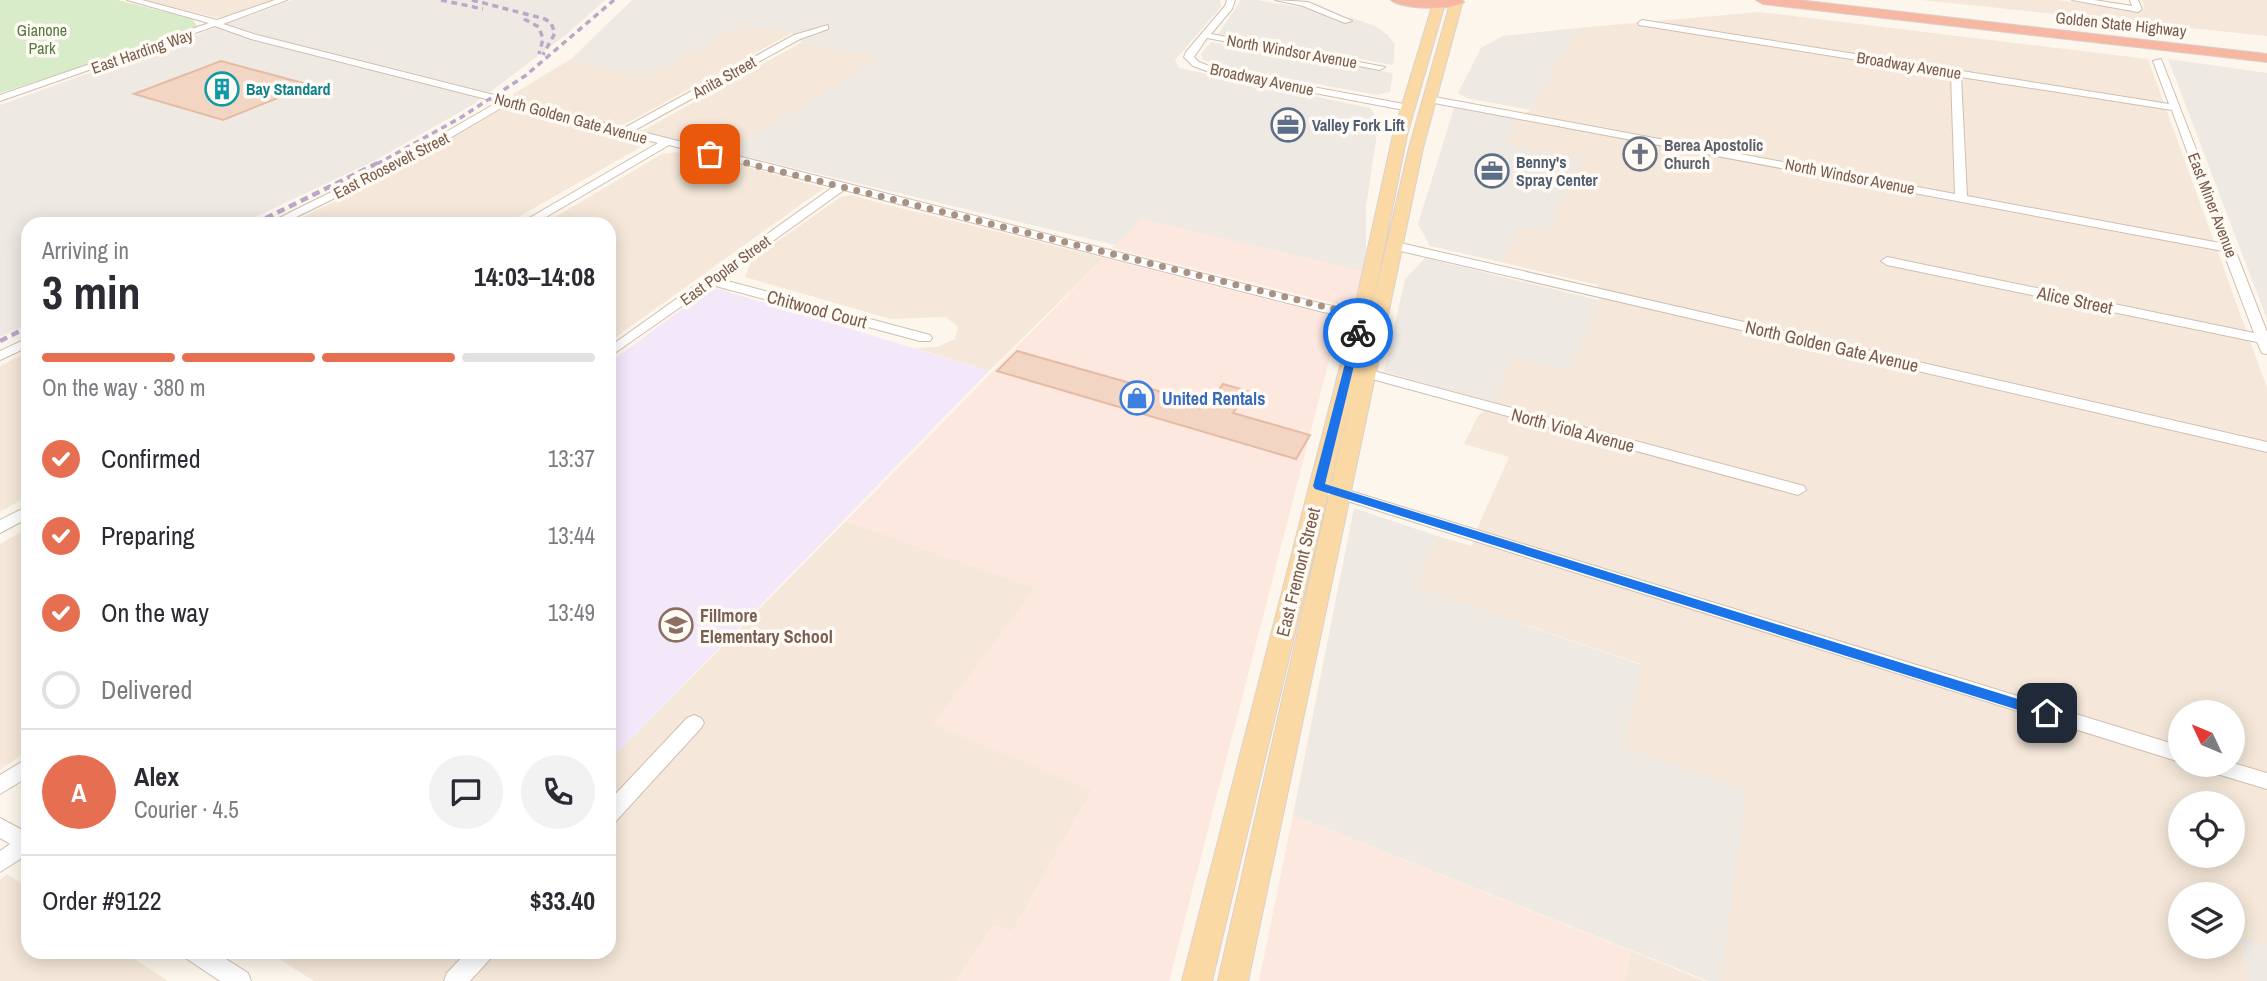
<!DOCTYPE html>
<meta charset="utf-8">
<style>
:root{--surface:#fff;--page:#f2f2f3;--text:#2b2b33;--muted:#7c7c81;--line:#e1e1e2;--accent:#e76f51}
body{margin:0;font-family:"Archivo Narrow",sans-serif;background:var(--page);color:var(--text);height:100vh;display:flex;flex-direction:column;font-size:26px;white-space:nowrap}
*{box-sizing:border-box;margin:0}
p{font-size:23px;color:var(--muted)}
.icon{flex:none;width:38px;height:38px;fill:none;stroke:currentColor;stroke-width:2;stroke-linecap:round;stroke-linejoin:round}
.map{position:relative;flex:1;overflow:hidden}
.details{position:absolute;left:21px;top:217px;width:595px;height:742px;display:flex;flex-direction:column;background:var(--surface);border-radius:21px;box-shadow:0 4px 18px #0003}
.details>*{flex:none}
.needle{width:46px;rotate:314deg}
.tools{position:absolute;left:2168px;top:700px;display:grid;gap:14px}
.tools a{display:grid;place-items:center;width:77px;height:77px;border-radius:50%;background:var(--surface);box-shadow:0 4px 18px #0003;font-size:35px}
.pin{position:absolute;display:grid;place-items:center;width:60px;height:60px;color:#fff;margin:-30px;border-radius:14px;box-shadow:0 4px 10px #0006}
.courier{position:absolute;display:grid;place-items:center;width:70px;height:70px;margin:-35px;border:5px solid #1a73e8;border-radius:50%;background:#fff;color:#222;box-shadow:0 2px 9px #0007}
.overview em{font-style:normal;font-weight:700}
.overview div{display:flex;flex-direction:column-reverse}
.overview{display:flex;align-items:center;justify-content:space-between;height:119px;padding:0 21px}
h1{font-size:46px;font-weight:700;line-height:52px}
.bar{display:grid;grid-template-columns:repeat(4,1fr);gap:10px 7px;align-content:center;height:84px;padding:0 21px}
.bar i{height:9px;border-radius:5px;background:var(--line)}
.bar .active{background:var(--accent)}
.bar p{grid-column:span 4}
.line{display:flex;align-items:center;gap:18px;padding:0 21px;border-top:2px solid var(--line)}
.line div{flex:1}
.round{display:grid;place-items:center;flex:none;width:74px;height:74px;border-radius:37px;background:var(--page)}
ol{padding:0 21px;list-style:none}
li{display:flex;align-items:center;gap:21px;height:77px}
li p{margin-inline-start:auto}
li .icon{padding:7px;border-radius:50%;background:var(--accent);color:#fff;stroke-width:4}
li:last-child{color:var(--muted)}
li i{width:38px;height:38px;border:4px solid var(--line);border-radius:50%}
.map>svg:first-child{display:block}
</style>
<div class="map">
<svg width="2267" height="981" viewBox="0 0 2267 981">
<rect width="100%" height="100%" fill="#fdf6ec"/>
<path fill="#f5e8da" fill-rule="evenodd" d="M141,0H276L219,18Z
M1921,0H2058L2141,11L2145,9L2142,0H2267V36Z
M1759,12L2148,59L2267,388V946L2240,938L2249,981H1720L1747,791L1622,747L1641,664L1414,587L1437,536L1472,546L1477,529L1509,457L1464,444L1478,416L1493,402L1513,357L1599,300L1598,285L1500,262L1519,226L1581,159L1503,144L1518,117L1531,110L1577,28ZM2180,712H2233V765H2180ZM2180,803H2233V856H2180ZM2180,894H2233V947H2180Z
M745,24L792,33L625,124L615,125L515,99L513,94L571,59L643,77Z
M802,42L882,58L728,152L642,131Z
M504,108L639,142L641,147L506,224H289L368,185Z
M676,152L715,162L718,159L824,188L609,342V224H543L662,154Z
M851,195L880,203L1104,258L989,371L915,348L937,347L955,339L958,327L946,317L891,319L745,277L752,259L841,197Z
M28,352V496L0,512V366Z
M846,521L1036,588L1092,790L1012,932L993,925L957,981H314L268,952H609V761Z
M28,528V750L0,770V544Z
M7,874L28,888V952H124L168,981H0V880Z
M1631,951L1705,981H1624Z"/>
<path fill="#fde8e0" d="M1141,218L1366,272L1361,297L1349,307L1112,248Z
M1104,258L1328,315L1339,322L1169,981H957L993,925L1012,932L1092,790L933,724L1035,588L846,521Z
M1293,815L1631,951L1624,981H1259Z"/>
<path fill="#efe9e4" d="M293,0H605L567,34L474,104L374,161L240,224H28V324L0,337V105Z
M632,0H1220L1221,7L1175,60L1179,68L1370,108L1379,120L1366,206V272L1142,219L1115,245L728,152L880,58L802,42L792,33L745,24L643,77L571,59Z
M1241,0H1257L1317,10L1341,20L1350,17L1375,26L1388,35L1395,45L1393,65L1218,34Z
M1577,28L1531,110L1466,98L1458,93L1481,48L1503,36Z
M1211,42L1393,73L1390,92L1377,95L1239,70L1203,60L1201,54Z
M2168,59L2267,73V319Z
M1462,106L1518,117L1504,144L1581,159L1547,232L1519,226L1500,262L1430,246L1418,224L1454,108Z
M1425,258L1599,300L1570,372L1513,357L1493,402L1384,372L1405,279Z
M1354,508L1437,536L1414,587L1642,665L1622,747L1747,791L1720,981H1708L1293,815Z
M2240,937L2267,946V981H2249Z"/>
<path fill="#f3e8fa" d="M712,287L989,371L609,761V363Z"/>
<path fill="#d8ecc9" d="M0,0H118L192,19L197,26L111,58L0,93Z"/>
<path fill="#f3d5c3" stroke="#e6bba3" stroke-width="2" d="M221,61L310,85L223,120L134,94Z
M1017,351L1208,405L1223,384L1248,391L1233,413L1310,435L1296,459L997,371Z"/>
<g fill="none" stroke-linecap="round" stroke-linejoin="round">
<defs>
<path id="minor" d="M127,0H142L217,20L275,0H287L223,24L257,35L624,128L794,35L828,25V29L800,39L635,130L1323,304L1379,315L1381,318L1374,322L1323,312L844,190L720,279L930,335L932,338L930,341H920L712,285L609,357V347L833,187L669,145L534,224H519L658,143L508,104L414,159L282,224H267L406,155L498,102L251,39L215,26L0,101V95L209,23Z
M1227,0H1235L1232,9L1211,34L1385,67L1380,70L1207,38L1194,57L1199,62L1217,69L1409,105L1414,108L1409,111L1215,74L1193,66L1184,57L1186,52L1225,6Z
M1275,0L1308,2L1352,21L1345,23L1303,6Z
M2072,0H2094L2132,6L2130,0H2138L2142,9L2138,12Z
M1642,20L2169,104L2153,61L2161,59L2267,332V354L2262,353L2257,342L1887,265L1881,261L1887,257L2254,333L2223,251L1429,102L1424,99L1429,96L1955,194L1951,75L1639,25L1638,23ZM1961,77L2172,110L2220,243L1967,196Z
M1396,242L2267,442V452L1392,249L1390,246Z
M28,338V347L0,360V351Z
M1355,366L1804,486L1806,490L1798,495L1350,373L1348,370Z
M1331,485L2180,746V762L1325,494L1323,490L1325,486Z
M28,506V518L0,533V520Z
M694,715L701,718L704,723L701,728L616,821L609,824V801L687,718Z
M28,758V777L0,794V775Z
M2233,763L2267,773V789L2207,771L2204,765H2233Z
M0,818L28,833V854L0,872V851L10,844L0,838Z
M184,952H215L248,973L251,981H220L187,959Z
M467,952H493L490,959L470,981H444L447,973Z"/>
<path id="major" d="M1434,0H1446L1407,135L1374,299L1409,148L1451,0H1463L1423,148L1248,981H1218L1357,372L1212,981H1182L1353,316L1393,135Z"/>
<path id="highway" d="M1391,0H1462L1464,2C1452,11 1402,9 1391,0Z
M1756,0H1798L2267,54V62L1763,4Z"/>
</defs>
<use href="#minor" stroke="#d1beb0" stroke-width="2"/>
<use href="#major" stroke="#dad1cd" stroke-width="2"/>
<use href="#highway" stroke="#dad1cd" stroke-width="2"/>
<use href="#minor" fill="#fff" fill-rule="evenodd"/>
<use href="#major" fill="#fbd9a5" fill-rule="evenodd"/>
<use href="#highway" fill="#f7b7a3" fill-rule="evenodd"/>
<path stroke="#b9a8c9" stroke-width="3.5" stroke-dasharray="6 4.5" stroke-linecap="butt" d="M441,0L483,9
M472,0L545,19L551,23L555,33L543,55
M524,19L539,27L543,39L539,54
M377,164L460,118L525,76L614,0"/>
<path stroke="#b9a8c9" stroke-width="4.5" stroke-dasharray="8 5" stroke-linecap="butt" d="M254,224L380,162
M0,341L28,327"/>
</g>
<path fill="#1a73e8" d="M1358,330L1362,333L1325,484L2047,708L2054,713L2052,717L2047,719L1315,489L1313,486L1353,333Z"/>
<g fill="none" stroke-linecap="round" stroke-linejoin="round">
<path stroke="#a89285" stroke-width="7" stroke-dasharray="0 12.6" d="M710,154L1362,316L1358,333"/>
</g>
<defs>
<symbol id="building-ring" viewBox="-11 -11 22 22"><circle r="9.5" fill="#fffaf3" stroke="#0f9aa8" stroke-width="1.5"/><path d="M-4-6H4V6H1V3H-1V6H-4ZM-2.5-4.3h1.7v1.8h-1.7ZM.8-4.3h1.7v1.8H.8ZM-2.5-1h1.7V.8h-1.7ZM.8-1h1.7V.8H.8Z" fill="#0f9aa8"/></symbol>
<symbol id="office-ring" viewBox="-11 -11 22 22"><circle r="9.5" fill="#fffaf3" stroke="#5c6f8a" stroke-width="1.5"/><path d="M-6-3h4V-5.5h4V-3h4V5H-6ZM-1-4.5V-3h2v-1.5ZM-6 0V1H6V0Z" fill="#5c6f8a"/></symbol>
<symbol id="church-ring" viewBox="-11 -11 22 22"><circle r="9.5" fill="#fffaf3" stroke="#6b7280" stroke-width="1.5"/><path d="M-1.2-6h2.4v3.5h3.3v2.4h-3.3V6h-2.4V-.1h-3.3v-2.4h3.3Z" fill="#6b7280"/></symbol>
<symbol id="shop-ring" viewBox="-11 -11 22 22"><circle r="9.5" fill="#fffaf3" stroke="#3f7fe0" stroke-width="1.5"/><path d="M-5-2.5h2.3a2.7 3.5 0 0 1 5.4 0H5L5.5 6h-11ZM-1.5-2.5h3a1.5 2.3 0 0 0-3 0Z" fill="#3f7fe0"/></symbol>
<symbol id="school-ring" viewBox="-11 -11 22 22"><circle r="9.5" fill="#fffaf3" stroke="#8d6e63" stroke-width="1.5"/><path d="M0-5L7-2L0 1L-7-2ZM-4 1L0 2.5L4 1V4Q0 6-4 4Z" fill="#8d6e63"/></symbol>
</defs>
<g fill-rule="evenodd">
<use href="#building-ring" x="203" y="70" width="38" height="38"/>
<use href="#office-ring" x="1269" y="106" width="38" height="38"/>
<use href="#church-ring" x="1621" y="135" width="38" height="38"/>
<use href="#office-ring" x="1473" y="152" width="38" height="38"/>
<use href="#shop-ring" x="1118" y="379" width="38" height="38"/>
<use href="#school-ring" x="657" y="606" width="38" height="38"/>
</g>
<g text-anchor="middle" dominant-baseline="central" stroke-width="7" stroke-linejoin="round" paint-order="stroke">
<g font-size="16" fill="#7a5c4d" stroke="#fffaf3">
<text transform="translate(2121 24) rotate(6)">Golden State Highway</text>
<text transform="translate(142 51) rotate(-19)">East Harding Way</text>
<text transform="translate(1292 51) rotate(10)">North Windsor Avenue</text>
<text transform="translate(1909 65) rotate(9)">Broadway Avenue</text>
<text transform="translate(724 77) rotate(-29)">Anita Street</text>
<text transform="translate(1262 79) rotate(12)">Broadway Avenue</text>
<text transform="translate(571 118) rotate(15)">North Golden Gate Avenue</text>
<text transform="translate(391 165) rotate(-27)">East Roosevelt Street</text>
<text transform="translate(1850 176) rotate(11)">North Windsor Avenue</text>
<text transform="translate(2213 205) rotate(69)">East Miner Avenue</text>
<text transform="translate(725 270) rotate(-36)">East Poplar Street</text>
</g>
<g font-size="16" fill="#537a41" stroke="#fffaf3">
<text x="42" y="30">Gianone<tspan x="42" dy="18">Park</tspan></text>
</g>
<g font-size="16" font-weight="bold" fill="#0d838f" stroke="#fffaf3" text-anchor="start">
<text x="246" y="89">Bay Standard</text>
</g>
<g font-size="16" font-weight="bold" fill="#4e5e75" stroke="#fffaf3" text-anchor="start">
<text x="1312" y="125">Valley Fork Lift</text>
<text x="1516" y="162">Benny's<tspan x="1516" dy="18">Spray Center</tspan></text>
</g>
<g font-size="16" font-weight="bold" fill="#5b616d" stroke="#fffaf3" text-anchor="start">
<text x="1664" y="145">Berea Apostolic<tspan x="1664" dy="18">Church</tspan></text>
</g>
<g font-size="18" fill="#7a5c4d" stroke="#fffaf3">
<text transform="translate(2075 300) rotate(12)">Alice Street</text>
<text transform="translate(817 309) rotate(15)">Chitwood Court</text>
<text transform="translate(1832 346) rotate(13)">North Golden Gate Avenue</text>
<text transform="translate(1573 430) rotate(15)">North Viola Avenue</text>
<text transform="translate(1298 572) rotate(-76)">East Fremont Street</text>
</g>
<g font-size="18" font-weight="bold" fill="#366cbe" stroke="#fffaf3" text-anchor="start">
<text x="1162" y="398">United Rentals</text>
</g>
<g font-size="18" font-weight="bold" fill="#785e54" stroke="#fffaf3" text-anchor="start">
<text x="700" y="615">Fillmore<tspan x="700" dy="21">Elementary School</tspan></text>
</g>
</g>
</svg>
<div class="tools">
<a><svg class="needle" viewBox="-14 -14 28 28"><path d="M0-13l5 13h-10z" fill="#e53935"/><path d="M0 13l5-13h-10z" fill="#7c7c81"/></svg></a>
<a><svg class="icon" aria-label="locate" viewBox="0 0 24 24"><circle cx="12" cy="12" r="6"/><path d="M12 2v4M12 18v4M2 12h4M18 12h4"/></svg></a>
<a><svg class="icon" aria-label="layers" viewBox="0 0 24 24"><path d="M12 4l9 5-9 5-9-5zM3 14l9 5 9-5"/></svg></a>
</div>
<div class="pin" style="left:710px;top:154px;background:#ea580c"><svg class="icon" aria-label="bag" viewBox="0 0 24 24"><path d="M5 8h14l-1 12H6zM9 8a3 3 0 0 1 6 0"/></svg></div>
<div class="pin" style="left:2047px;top:713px;background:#1f2937"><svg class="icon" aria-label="home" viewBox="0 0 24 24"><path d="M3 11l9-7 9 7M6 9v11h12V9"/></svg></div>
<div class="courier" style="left:1358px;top:333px"><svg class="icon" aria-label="bike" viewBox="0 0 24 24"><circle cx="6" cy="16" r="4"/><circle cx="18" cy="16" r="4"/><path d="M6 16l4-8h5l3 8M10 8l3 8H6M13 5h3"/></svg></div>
<section class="details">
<div class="overview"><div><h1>3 min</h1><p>Arriving in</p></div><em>14:03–14:08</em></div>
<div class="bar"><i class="active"></i><i class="active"></i><i class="active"></i><i></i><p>On the way · 380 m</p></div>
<ol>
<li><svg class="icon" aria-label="check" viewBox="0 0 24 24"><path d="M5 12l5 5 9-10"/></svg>Confirmed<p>13:37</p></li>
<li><svg class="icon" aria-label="check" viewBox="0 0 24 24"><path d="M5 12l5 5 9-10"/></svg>Preparing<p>13:44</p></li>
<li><svg class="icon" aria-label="check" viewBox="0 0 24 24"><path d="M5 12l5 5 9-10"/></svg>On the way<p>13:49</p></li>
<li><i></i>Delivered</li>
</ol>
<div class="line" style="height:126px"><b class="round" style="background:var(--accent);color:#fff">A</b><div><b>Alex</b><p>Courier · 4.5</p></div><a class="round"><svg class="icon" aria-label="chat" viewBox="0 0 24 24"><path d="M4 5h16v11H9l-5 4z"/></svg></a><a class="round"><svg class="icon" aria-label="phone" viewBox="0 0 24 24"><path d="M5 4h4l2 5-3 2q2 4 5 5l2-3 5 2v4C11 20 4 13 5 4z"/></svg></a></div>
<div class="line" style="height:91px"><div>Order #9122</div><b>$33.40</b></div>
</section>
</div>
